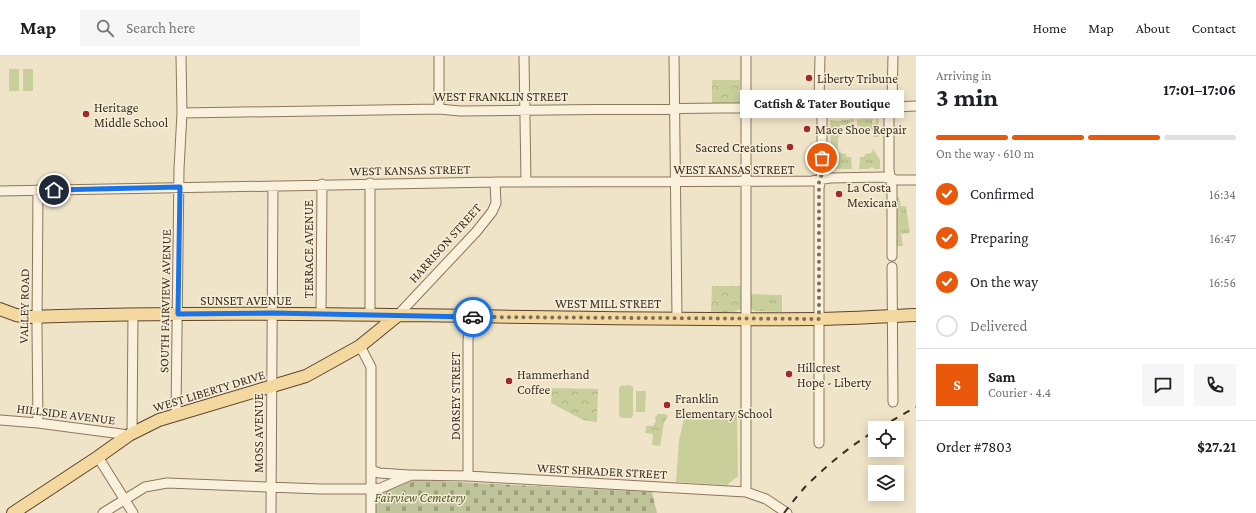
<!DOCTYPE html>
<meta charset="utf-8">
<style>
:root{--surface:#fff;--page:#f6f6f6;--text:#202124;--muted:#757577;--line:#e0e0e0;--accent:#ea580c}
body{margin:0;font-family:"Crimson Pro",serif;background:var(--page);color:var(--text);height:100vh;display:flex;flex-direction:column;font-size:15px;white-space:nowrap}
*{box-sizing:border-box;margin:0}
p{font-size:13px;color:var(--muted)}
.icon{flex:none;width:22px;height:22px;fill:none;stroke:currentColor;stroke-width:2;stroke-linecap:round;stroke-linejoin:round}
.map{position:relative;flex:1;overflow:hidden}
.drawer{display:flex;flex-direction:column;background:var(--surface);width:340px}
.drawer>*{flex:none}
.fabs{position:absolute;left:868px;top:365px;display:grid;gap:8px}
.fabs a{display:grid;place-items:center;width:36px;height:36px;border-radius:0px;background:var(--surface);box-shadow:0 2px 10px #0003;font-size:20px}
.pin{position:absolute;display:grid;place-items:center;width:34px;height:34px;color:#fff;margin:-17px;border:2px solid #fff;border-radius:50%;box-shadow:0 1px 4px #0007}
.courier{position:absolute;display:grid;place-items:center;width:40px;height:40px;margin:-20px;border:3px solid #1a73e8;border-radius:50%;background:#fff;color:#222;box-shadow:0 1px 5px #0007}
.bubble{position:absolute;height:28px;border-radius:0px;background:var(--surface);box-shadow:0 2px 10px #0003;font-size:13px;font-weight:700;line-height:28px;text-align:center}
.overview em{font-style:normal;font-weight:700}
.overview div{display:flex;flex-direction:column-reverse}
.overview{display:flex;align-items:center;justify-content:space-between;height:68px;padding:0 20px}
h1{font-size:26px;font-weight:700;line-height:30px}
.bar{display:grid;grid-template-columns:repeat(4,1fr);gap:6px 4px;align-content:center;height:48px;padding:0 20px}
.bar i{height:5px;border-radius:3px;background:var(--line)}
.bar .current{background:var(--accent)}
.bar p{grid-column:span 4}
.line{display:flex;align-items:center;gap:10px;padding:0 20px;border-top:1px solid var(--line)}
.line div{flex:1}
.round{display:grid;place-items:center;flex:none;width:42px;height:42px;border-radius:0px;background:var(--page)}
ol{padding:0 20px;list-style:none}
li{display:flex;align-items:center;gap:12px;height:44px}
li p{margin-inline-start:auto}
li .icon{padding:4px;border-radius:50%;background:var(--accent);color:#fff;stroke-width:4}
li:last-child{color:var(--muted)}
li i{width:22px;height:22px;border:2px solid var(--line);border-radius:50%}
header{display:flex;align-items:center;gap:24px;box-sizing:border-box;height:56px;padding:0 20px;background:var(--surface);border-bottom:1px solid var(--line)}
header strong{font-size:19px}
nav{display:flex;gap:22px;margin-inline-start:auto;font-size:14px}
.search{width:280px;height:36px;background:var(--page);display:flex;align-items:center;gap:10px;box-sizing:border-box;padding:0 14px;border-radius:0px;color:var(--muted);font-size:15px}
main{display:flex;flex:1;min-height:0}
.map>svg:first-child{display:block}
</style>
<header>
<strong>Map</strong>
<div class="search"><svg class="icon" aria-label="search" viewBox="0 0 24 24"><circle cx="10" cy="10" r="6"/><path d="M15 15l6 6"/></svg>Search here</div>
<nav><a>Home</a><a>Map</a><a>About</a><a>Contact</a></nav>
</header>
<main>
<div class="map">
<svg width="916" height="457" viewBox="0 0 916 457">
<defs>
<pattern id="grass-tufts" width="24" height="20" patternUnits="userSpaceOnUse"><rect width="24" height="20" fill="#c9cf9b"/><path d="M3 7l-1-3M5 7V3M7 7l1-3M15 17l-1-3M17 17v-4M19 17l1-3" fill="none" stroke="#aeb285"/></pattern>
<pattern id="forest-crowns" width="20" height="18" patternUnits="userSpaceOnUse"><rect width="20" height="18" fill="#c9cf9b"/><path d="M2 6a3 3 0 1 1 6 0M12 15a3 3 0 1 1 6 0" fill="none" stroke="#aeb285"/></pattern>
<pattern id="cemetery-stones" width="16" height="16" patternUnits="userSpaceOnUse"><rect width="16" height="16" fill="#bfc49a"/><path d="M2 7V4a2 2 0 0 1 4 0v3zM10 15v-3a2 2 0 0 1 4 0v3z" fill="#9ca07d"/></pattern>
</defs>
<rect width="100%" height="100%" fill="#f0e4c8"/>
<path fill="url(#grass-tufts)" d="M854,63V66L849,67L845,70V69H840V73L838,75L839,81H838V95L840,97L846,98L847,101H851L852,113H831L830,64L840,65L843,64Z
M857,63H873L872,67L874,68L876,66L875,63H879L878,71L879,75V81H873V75L870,72H860V70H857Z
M872,91L880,104V113H875L872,111L868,113H859L860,101H864L865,98L871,97L873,95Z
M899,141L901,150H906L910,177L901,178L903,190H897L895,179V142Z
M750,238L782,239V256L754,255L749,250Z"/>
<path fill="url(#forest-crowns)" d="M712,24H740V48L712,49Z
M712,230H743L741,253L734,256H711Z
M552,332L598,333L597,366L583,364L551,347Z
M658,358H665L668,360L664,367L660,390L652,389L653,378L645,377L646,370H653L656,365L655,361Z"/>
<path fill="url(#cemetery-stones)" d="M415,424L652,436L657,457H375V437Z"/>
<path fill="#c9cf9b" d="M19,13V35H9V13Z
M33,13V35H23V13Z
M621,330L630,329L633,331V360L631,362H622L619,360V332Z
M636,335H646L645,356H636Z
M702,356L737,358L738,420L727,429L676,426L679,385L684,362L690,358Z"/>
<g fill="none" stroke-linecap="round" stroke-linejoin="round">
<defs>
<path id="minor" d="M439,0V53
M524,0L526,126
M674,0L677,262
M182,57L439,53L460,55L812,51L828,55L885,54L895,51L916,50
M370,127V259
M0,135L495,126L812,125L830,122L883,121L896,124H916
M892,200V131L889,114V59L892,47L893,0
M892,211L893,346
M321,258L322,128
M397,260L476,176L492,156L496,147L495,126
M360,290L371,311V457
M176,358L179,113L182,57L181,0
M0,364L38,367L129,379
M38,367L37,273L38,134
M132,378L133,258
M819,387V132L822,116V63L819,46L820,0
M98,401L133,457
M371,414L379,417L409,419
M468,420V284L471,261
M746,436V0
M103,457L145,431L167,427L321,433H371L381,432L411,419L468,420L746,436L766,443L787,457
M271,457L273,130"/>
<path id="major" d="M0,253L16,259L28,261C291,252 555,265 818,263C851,263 883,260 916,259
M13,457L98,401L129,379L159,364L306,320L360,290L397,260"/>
</defs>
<use href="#minor" stroke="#8d765c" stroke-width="11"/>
<use href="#major" stroke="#5b4430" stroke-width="14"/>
<use href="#minor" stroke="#faf1dc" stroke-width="9"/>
<use href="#major" stroke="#f3d9a0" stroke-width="12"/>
<path stroke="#3d2e20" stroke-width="2" stroke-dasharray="7 7" stroke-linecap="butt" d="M879,372L916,351
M784,457C791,448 798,439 805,431C826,410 850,390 875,375"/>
</g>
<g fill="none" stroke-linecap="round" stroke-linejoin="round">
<path stroke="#7c6e5b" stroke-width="4" stroke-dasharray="0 7.2" d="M473,261L819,263V125L822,118V102"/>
<path stroke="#1a73e8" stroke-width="5" d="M54,134L180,131L178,258L272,257L473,261"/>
</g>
<g fill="#9e2a2b" stroke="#f7eed8" stroke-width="1.5">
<circle cx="809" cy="22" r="4"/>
<circle cx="86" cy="58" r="4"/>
<circle cx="807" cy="73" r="4"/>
<circle cx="790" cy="91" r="4"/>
<circle cx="839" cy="138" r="4"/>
<circle cx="789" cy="318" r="4"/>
<circle cx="509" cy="325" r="4"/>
<circle cx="667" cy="349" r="4"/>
</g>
<g text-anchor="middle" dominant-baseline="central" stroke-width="3" stroke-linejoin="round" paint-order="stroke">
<g font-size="13" fill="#3d2e20" stroke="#f7eed8" text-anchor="start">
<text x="817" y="22">Liberty Tribune</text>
<text x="94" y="51">Heritage<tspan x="94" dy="15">Middle School</tspan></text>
<text x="815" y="73">Mace Shoe Repair</text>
<text x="782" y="91" text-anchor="end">Sacred Creations</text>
<text x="847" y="131">La Costa<tspan x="847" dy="15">Mexicana</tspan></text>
<text x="797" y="311">Hillcrest<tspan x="797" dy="15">Hope - Liberty</tspan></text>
<text x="517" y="318">Hammerhand<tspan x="517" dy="15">Coffee</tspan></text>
<text x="675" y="342">Franklin<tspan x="675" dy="15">Elementary School</tspan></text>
</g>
<g font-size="13" fill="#3d2e20" stroke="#f7eed8">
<text x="501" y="40">WEST FRANKLIN STREET</text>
<text x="734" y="113">WEST KANSAS STREET</text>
<text transform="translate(410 114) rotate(-1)">WEST KANSAS STREET</text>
<text transform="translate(445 187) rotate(-48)">HARRISON STREET</text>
<text transform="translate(308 193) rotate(-90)">TERRACE AVENUE</text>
<text x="246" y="244">SUNSET AVENUE</text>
<text transform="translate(165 245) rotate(-89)">SOUTH FAIRVIEW AVENUE</text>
<text x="608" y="247">WEST MILL STREET</text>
<text transform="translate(24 250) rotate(-89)">VALLEY ROAD</text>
<text transform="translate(209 335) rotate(-17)">WEST LIBERTY DRIVE</text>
<text transform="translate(455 340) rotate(-90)">DORSEY STREET</text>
<text transform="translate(66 358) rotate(7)">HILLSIDE AVENUE</text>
<text transform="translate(258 377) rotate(-90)">MOSS AVENUE</text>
<text transform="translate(602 415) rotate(3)">WEST SHRADER STREET</text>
</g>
<g font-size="13" font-style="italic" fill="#4d5a26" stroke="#f7eed8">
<text x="420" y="441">Fairview Cemetery</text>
</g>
</g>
</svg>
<div class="fabs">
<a><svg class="icon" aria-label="locate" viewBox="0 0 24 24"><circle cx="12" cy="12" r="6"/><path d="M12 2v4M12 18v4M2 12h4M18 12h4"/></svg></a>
<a><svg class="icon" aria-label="layers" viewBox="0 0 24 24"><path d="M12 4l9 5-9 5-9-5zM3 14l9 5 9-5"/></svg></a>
</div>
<div class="pin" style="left:822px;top:102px;background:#ea580c"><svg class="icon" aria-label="bag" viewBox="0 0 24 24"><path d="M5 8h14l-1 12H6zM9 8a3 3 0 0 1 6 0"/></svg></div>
<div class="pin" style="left:54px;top:134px;background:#1f2937"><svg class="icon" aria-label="home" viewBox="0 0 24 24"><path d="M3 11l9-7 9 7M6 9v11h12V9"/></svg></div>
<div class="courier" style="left:473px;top:261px"><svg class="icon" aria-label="car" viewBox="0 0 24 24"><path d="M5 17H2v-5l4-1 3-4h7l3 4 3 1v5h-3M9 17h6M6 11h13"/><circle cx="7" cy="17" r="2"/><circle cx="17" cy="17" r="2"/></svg></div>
<div class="bubble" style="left:740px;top:34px;width:164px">Catfish &amp; Tater Boutique</div>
</div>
<section class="drawer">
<div class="overview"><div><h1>3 min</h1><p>Arriving in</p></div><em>17:01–17:06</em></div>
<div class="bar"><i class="current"></i><i class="current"></i><i class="current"></i><i></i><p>On the way · 610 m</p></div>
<ol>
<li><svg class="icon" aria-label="check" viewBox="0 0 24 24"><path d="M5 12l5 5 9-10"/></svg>Confirmed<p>16:34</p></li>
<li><svg class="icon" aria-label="check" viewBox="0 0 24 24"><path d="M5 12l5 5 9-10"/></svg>Preparing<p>16:47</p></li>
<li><svg class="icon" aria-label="check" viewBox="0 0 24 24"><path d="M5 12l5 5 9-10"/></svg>On the way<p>16:56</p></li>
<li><i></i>Delivered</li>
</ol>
<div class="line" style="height:72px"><b class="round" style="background:var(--accent);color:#fff">S</b><div><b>Sam</b><p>Courier · 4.4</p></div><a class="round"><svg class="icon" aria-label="chat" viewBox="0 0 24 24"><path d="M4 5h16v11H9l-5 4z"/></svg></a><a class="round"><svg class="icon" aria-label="phone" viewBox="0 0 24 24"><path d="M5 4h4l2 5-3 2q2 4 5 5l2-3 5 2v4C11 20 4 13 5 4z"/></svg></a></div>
<div class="line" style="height:52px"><div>Order #7803</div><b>$27.21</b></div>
</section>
</main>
